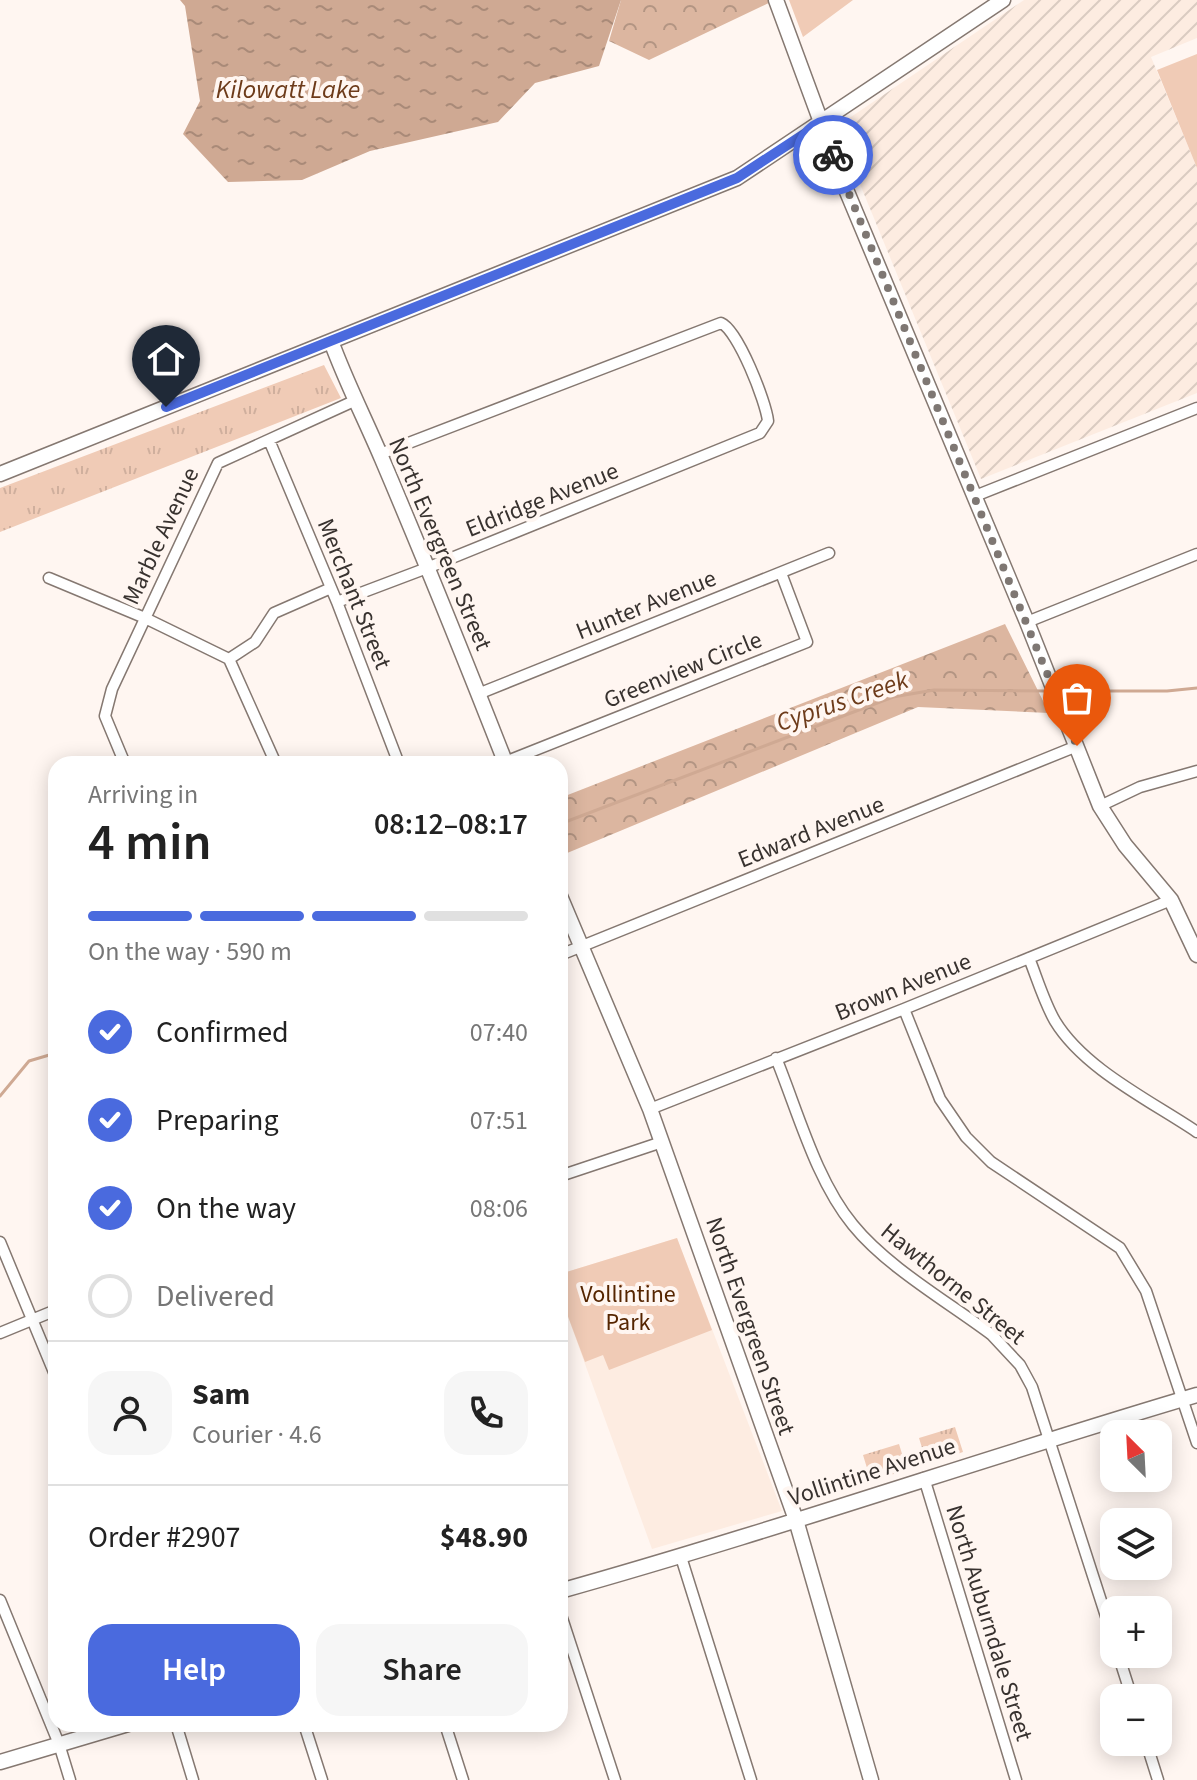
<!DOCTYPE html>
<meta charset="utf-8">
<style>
:root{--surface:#fff;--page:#f6f6f6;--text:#222;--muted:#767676;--line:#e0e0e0;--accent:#4a6ade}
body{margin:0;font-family:"Source Sans 3",sans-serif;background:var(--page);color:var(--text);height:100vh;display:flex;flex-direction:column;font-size:30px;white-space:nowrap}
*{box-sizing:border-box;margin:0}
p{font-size:26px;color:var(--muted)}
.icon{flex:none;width:44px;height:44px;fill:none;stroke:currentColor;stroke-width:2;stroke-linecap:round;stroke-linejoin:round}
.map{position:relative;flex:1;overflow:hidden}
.details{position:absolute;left:48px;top:756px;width:520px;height:976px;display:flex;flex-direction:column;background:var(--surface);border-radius:24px;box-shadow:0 4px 20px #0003}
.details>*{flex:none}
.needle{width:52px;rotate:336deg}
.fabs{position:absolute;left:1100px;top:1420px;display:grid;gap:16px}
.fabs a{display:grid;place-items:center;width:72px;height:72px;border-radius:16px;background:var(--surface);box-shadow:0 4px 20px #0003;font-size:40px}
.pin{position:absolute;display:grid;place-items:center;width:68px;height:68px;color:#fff;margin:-82px -34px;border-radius:50% 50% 50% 0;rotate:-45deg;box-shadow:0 0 8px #0007}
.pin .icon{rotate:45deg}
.courier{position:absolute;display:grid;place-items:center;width:80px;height:80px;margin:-40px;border:6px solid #4a6ade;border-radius:50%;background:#fff;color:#222;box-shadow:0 2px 10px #0007}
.headline em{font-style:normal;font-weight:600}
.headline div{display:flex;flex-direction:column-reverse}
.headline{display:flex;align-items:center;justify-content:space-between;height:136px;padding:0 40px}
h1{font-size:52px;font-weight:600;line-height:60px}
.bar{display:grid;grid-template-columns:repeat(4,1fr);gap:12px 8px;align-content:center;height:96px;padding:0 40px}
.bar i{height:10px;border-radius:6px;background:var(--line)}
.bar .active{background:var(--accent)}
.bar p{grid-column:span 4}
.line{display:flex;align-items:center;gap:20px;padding:0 40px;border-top:2px solid var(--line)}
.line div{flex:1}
.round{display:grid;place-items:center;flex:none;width:84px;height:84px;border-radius:24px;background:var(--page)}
ol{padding:0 40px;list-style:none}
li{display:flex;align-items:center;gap:24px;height:88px}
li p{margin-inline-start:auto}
li .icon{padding:8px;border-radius:50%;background:var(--accent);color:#fff;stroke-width:4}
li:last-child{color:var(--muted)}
li i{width:44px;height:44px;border:4px solid var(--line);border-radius:50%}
.cta{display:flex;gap:16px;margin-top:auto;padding:16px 40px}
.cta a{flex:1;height:92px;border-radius:24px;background:var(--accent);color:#fff;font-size:32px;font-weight:600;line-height:92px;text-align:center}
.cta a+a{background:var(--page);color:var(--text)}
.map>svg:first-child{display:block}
</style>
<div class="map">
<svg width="1197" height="1780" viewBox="0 0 1197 1780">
<defs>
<pattern id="industrial-furrows" width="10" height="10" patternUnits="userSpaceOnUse" patternTransform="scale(2)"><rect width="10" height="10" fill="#fdece1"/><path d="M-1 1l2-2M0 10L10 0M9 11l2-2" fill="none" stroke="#dacbc1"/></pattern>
<pattern id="grass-tufts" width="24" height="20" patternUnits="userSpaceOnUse" patternTransform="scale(2)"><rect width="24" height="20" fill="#f0cbb6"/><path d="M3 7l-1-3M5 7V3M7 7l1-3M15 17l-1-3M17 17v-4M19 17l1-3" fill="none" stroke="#cfaf9d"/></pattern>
<pattern id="forest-crowns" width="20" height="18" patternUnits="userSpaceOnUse" patternTransform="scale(2)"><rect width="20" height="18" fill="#dcb6a0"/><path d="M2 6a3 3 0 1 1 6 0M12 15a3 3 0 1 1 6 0" fill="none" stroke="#b39583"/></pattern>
<pattern id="water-ripples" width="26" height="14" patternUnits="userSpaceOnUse" patternTransform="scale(2)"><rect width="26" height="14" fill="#cfa993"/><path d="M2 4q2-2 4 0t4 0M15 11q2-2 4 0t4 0" fill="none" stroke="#a98a78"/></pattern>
</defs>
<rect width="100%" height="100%" fill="#fff6f1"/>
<path fill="#fdece1" d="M677,1238L782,1511L652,1549L560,1295V1274Z"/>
<path fill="url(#industrial-furrows)" d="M1024,0H1197V38L1151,57L1197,168V393L981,479L839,133V125Z"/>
<path fill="url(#grass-tufts)" d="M324,365L341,398L0,532V488Z
M955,1427L963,1452L927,1464L919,1438Z
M899,1444L907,1470L871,1481L863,1455Z"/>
<path fill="url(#forest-crowns)" d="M621,0H775L649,60L609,41Z
M1005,624L1049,713L918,707L560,856V798Z"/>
<path fill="#f0cbb6" d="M789,0H853L803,37Z
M1197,54V168L1157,70Z
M677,1238L712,1330L609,1370L603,1355L585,1362L560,1295V1274Z"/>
<path fill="url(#water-ripples)" d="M180,0H621L599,66L535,83L498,122L370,151L302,180L228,182L183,134L200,101L185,6Z"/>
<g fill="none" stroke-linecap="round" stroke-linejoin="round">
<path stroke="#cfa993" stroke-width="3" d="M1060,691H1167L1197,688
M560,824L893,697L934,690L1048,691
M0,1096L29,1061L56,1053"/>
<defs>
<path id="street" d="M269,440L337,602L399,764
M975,496L1197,408
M49,578L145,618L229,659L255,642L274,613L331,588
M337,602L427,568L760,433L768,421C766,402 738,330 721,323L380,454
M1027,622L1197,554
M229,659L276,764
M478,694L829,553
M505,762L807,642L781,573
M125,764L105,716L112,689L218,463L354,401
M1100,806L1140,787L1197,771
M560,955L1077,746
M1029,958C1037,978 1044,1002 1055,1021C1084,1069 1151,1101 1197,1132
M904,1009L940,1099L966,1137L991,1162L1120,1248L1146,1291L1197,1443
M776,1058C798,1112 816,1180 853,1225C887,1267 948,1302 992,1335L1020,1365L1032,1387L1114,1641
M650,1109L904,1009L1171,900
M560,1176L662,1142
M0,1242L56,1377
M0,1333L56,1310
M924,1478L1016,1780
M681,1557L751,1780
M0,1600L59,1744L70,1780
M560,1612L615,1780
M1118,1654L1132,1698
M176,1724L193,1780
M304,1724L322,1780
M445,1724L463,1780
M1146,1742L1158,1780"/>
<path id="secondary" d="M776,0L845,187L1027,622L1100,806L1125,845L1171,900L1197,955
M331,341C346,382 365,419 382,459C425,560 466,662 506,764
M0,474L737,178L1003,0
M560,896L650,1109L796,1520L871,1780
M560,1591C774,1531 984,1458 1197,1395
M0,1762L128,1724"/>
</defs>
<use href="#street" stroke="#857871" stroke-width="13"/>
<use href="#secondary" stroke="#857871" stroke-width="17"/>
<use href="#street" stroke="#fff" stroke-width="10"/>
<use href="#secondary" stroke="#fff" stroke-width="14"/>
</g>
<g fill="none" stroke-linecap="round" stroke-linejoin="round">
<path stroke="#7e7773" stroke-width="8" stroke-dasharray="0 14.4" d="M833,155L1077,746"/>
<path stroke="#4a6ade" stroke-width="10" d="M166,407L737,178L821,123L833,155"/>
</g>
<g text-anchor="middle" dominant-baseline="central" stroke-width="8" stroke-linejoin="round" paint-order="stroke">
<g font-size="24" fill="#38322f" stroke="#fff6f1">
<text transform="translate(542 500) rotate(-22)">Eldridge Avenue</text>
<text transform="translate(161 536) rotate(-65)">Marble Avenue</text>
<text transform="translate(440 544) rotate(67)">North Evergreen Street</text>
<text transform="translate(354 594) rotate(68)">Merchant Street</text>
<text transform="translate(646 605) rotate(-22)">Hunter Avenue</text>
<text transform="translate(683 670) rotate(-22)">Greenview Circle</text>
<text transform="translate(811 832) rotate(-22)">Edward Avenue</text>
<text transform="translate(903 987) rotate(-22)">Brown Avenue</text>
<text transform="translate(953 1284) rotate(39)">Hawthorne Street</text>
<text transform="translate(750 1326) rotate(71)">North Evergreen Street</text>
<text transform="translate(872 1472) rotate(-18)">Vollintine Avenue</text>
<text transform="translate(989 1623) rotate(73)">North Auburndale Street</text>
</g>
<g font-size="24" fill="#552500" stroke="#fff6f1">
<text x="628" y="1294">Vollintine<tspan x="628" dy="28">Park</tspan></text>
</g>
<g font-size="26" font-style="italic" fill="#6d3b1a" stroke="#fff6f1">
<text x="288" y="89">Kilowatt Lake</text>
<text transform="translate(842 701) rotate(-19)">Cyprus Creek</text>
</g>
</g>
</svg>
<div class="fabs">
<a><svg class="needle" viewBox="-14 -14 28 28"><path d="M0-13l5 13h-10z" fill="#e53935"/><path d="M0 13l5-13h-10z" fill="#767676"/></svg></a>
<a><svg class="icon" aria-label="layers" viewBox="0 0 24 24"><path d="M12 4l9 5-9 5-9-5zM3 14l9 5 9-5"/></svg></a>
<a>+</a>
<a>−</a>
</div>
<div class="pin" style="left:1077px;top:746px;background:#ea580c"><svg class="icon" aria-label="bag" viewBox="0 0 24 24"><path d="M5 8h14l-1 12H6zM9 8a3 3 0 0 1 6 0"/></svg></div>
<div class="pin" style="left:166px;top:407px;background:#1f2937"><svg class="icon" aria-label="home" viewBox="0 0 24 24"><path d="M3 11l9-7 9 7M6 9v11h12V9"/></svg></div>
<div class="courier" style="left:833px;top:155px"><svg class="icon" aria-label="bike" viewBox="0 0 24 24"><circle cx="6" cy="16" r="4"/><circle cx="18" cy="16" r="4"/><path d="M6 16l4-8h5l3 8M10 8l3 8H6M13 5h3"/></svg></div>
<section class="details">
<div class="headline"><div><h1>4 min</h1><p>Arriving in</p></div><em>08:12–08:17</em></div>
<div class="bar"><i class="active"></i><i class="active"></i><i class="active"></i><i></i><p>On the way · 590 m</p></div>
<ol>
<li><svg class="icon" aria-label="check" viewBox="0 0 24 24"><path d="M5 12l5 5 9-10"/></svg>Confirmed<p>07:40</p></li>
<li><svg class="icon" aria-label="check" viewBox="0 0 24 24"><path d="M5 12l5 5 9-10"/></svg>Preparing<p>07:51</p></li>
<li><svg class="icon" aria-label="check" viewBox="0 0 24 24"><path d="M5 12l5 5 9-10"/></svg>On the way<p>08:06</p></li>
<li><i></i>Delivered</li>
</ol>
<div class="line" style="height:144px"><a class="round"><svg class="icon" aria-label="person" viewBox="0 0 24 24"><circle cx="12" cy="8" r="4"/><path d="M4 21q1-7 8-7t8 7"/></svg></a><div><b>Sam</b><p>Courier · 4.6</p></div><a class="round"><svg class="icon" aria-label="phone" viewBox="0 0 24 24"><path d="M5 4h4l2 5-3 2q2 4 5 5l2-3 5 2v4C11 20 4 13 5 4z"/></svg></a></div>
<div class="line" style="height:104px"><div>Order #2907</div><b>$48.90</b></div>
<div class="cta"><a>Help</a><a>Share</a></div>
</section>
</div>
